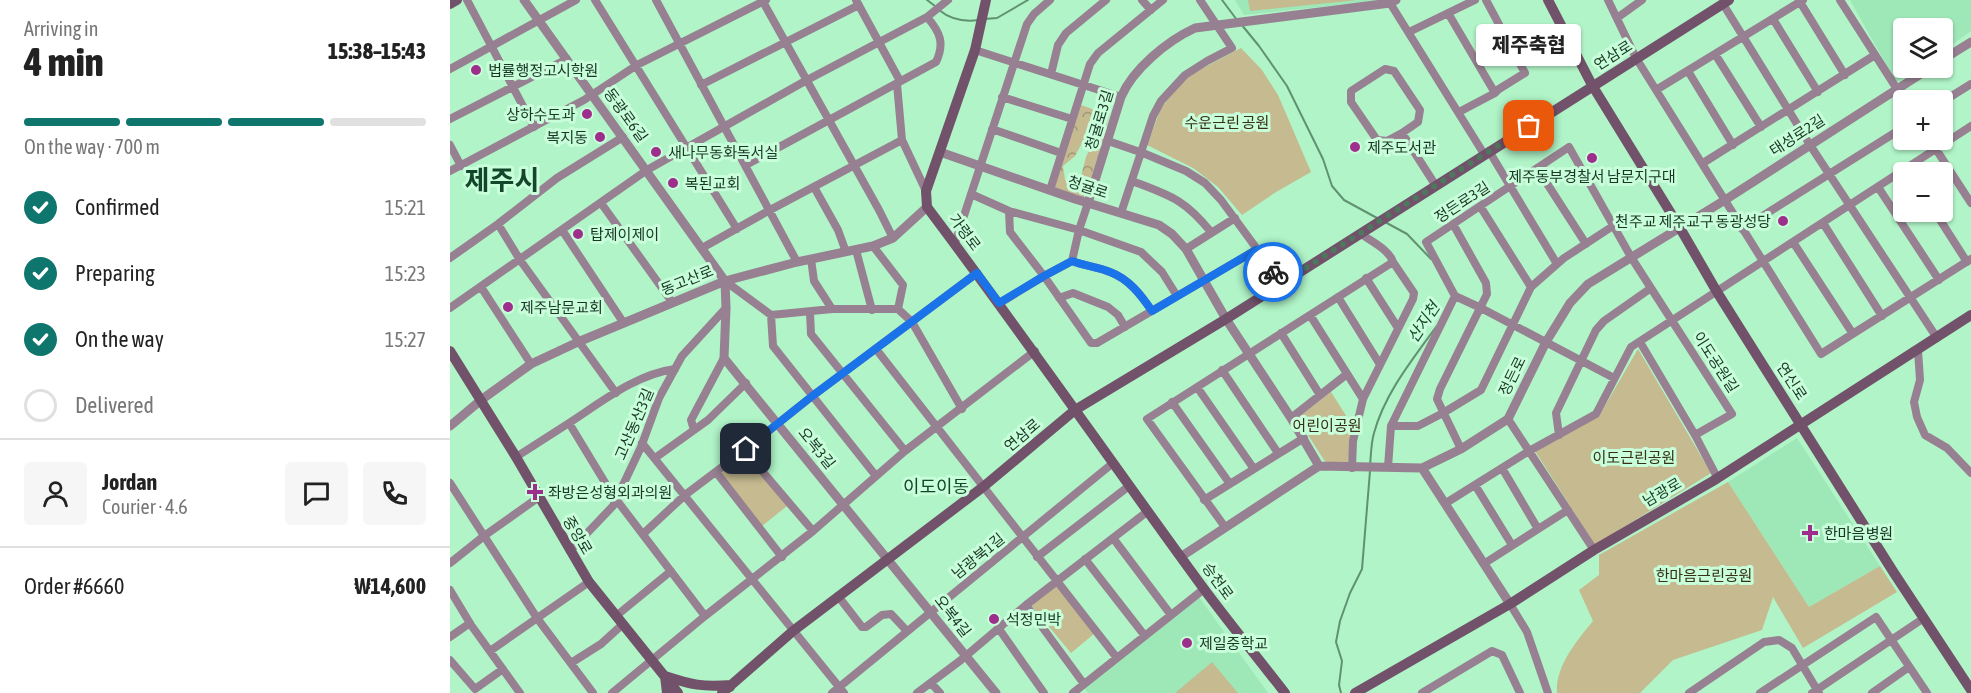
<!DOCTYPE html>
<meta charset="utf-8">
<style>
:root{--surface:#fff;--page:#f6f6f6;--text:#222;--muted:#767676;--line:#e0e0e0;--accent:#0f766e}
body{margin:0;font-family:"Asap Condensed","Noto Sans KR",sans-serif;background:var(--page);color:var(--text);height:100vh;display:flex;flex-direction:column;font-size:22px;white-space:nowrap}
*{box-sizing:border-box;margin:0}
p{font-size:20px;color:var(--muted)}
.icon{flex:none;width:33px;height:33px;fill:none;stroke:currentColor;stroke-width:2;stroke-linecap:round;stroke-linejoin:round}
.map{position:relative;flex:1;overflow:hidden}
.panel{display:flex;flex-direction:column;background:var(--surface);width:450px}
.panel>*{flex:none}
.buttons{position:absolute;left:1443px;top:18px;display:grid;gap:12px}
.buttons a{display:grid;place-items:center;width:60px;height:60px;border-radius:6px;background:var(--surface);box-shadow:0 2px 4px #0004;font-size:30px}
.pin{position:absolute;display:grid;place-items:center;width:51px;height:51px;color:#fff;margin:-26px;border-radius:12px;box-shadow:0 3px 9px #0006}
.courier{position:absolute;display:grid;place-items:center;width:60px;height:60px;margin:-30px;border:4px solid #1a73e8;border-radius:50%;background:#fff;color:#222;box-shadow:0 2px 8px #0007}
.bubble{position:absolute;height:42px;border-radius:6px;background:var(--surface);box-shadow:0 2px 4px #0004;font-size:20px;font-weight:800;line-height:42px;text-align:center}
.overview em{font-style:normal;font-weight:800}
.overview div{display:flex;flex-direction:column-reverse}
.overview{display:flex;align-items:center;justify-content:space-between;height:102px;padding:0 24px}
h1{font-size:39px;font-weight:800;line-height:45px}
.bar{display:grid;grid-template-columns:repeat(4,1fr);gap:9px 6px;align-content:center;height:72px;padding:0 24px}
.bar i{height:8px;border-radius:4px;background:var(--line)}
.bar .active{background:var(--accent)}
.bar p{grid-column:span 4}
.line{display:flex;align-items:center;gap:15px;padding:0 24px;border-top:2px solid var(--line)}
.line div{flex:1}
.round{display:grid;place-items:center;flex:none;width:63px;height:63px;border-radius:6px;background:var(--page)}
ol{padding:0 24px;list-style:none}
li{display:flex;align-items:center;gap:18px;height:66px}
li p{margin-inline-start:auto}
li .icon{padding:6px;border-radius:50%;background:var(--accent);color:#fff;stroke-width:4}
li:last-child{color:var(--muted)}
li i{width:33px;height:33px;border:3px solid var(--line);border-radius:50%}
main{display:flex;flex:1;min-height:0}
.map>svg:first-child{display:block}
</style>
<main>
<section class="panel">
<div class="overview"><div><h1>4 min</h1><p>Arriving in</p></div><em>15:38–15:43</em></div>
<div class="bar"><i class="active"></i><i class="active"></i><i class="active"></i><i></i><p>On the way · 700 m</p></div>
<ol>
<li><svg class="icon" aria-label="check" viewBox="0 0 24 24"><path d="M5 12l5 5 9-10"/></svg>Confirmed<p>15:21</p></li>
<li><svg class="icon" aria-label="check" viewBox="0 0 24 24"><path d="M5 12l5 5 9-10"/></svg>Preparing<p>15:23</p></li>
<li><svg class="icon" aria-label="check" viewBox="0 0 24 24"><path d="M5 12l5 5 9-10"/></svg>On the way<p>15:27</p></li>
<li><i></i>Delivered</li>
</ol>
<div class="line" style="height:108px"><a class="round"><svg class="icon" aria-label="person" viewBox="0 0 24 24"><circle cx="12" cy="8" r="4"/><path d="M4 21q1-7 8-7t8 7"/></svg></a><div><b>Jordan</b><p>Courier · 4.6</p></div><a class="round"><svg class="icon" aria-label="chat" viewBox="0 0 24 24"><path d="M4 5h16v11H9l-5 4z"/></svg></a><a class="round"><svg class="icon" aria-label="phone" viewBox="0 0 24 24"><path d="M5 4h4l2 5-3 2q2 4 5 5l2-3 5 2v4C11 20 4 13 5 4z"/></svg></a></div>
<div class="line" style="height:78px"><div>Order #6660</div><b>₩14,600</b></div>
</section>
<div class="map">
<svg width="1521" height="693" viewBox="0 0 1521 693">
<defs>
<pattern id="forest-crowns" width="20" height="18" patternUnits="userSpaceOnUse" patternTransform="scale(1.5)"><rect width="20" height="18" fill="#c5ba90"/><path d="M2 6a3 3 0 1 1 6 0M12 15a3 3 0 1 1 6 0" fill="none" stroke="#9f9875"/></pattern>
</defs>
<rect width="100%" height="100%" fill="#b0f4c7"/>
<path fill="#9ee8b8" d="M785,0H935L794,15Z
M1400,0H1521V31L1493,51L1492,28H1454V68H1467L1446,82Z
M1347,438L1430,566L1359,607L1278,482Z
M749,597L818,693H638L634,688Z"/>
<path fill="url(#forest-crowns)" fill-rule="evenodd" d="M631,105L659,115L654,137L636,194L633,198L603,189ZM637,134L645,137L636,157L629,184L615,180L613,166L625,156Z"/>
<path fill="#c5ba90" d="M798,0H907L800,11Z
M791,48L812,70L828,95L861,172L826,192L792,215L768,187L743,168L697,145L711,108L736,77Z
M1188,349L1261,473L1145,545L1085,451L1149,416Z
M881,392L902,425L898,462L876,463L847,418Z
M295,454L337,506L312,526L271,473Z
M1278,482L1359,607L1430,566L1447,592L1353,648L1323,597L1312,630L1223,660L1190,693H1107C1105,667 1127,640 1143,621L1129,590L1149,575V555Z
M606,585L645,633L621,653L581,605Z
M762,662L788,693H725Z"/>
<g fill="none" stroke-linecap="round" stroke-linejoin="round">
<path stroke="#609272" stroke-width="2" d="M477,0L485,6
M772,0L787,20
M489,10C500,19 515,22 529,20
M534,19L547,18L578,0
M791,24L809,46L837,86L873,159L882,186L894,200L927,218
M935,222L957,234L981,259
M920,466C921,455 921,443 924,433C935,393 962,360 986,327
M891,693L889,685L892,661L886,642L890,621L900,593L912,569L920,471"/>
<path stroke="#978091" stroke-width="8" d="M17,0L84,127
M145,0L287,229
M206,0L347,262
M312,0L429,210L443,238
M406,0L450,81
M692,0L701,10
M1158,0L1186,58L1371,354L1521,259
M1390,0L1454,100
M1350,2L1395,75
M940,3L1034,154
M1273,4L1360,145L1487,338
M998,13L1045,93
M1167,18L1192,0
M1323,19L1368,92
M959,32L1025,0
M525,50L671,97
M1265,54L1311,127
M0,69L126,0
M1238,71L1283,145
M601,74L608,45L616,33L656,0
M447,84L452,140L476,191
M251,85L409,5
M1206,90L1353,0
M552,97L622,119
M1492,102L1521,84
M1009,112L1045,93L1049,89L1075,73L1036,0
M0,119L117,59
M542,129L611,153
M952,133L937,141L927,140L901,102V91L935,69L944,71L970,110L968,122L952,133L986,186
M1480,140L1521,203
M658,141L693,153L736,171L755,183L771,200L832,283
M0,145L11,166
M1039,151L1107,264
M1253,163L1425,55
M296,165L486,62C495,43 490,32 477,17
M1087,168L1136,244
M0,171L134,100L187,65L316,0
M682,181C721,196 734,199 761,232
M364,187L388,230L396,252
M1428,187L1489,280
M600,190L640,64L648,53L713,0
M521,194L559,211L629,230L691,252L712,272L727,296
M151,203L222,302
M1030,206L1081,287
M559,211L560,232L594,276L641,343H647L806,250
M1485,212L1517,262
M671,213L703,116L711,101L735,75L757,61L782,48L750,0
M1373,223L1432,316
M48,224L70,260L166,393
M1003,224L1036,283L1037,294L990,389L987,399L1011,449
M1292,229L1454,127
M112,230L173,322
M910,233C920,241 939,249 943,262
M1343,242L1403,334
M505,243L577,24L584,14L600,0
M252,248L320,210L452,140
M736,249L785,218
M406,250L422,310
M0,258L48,224L107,178L173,137
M361,259L364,281L382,309
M622,261L629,230L638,203
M916,278L948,328
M275,281L321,315L323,346L426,476
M31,287L81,364
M1005,296L1031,308L1164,378
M888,297L929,363
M609,298L623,293L658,307L668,315L675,327
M550,303L594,276L622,261C635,266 648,267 660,272C679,279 691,295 702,311
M0,308L197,170L357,80L477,17L498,0
M448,309L462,322L512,409
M360,313L361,334L455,451
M321,315L382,309H448L453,285L423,246
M860,315L913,399
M831,333L870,395
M1190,342L1245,435
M426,349L667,658
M1468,350L1470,380L1464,402L1467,417L1475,435L1497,448L1521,473
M225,369C186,374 150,403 119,423L162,494L255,616
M772,370L828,453
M747,387L804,469
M722,402L780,484
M841,418L897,374
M1058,419L1144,550
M941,426H968L993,413L1031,390L1081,287L1114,258L1163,226
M244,430L241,420L274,358
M1109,435L1106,413L1146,330L1154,321L1201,288
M192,443L394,693
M295,451L363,531
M66,457L119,423
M205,458L258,420L296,383
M938,467L941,426L1005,296L976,242L1119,147L1181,257L1282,414L1245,435L1267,477
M1052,468L1088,529
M266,472L332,557
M0,483L87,618L143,693
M1025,485L1062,545
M754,500L854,438
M996,503L1079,451L1146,414L1181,347L1521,126
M775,527L697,419L943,262L964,293L963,299L913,399L903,441L902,468
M193,534L235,495L296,449L361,397L527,273
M663,538L721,615
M120,551L163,506L191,447L209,398L232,356L276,308
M587,557L679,486
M635,559L695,636
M0,563L34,536L89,497
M1035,563L1118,510
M0,590L21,625L70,693
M388,596L412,627H416L432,615L441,614L457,631
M1060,604L1077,632L1098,693
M576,605L634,684
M166,616L221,571
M549,629L594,693
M0,637L20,623
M40,651L139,582
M0,660L25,689L53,669
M121,663L151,644L173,624
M481,683L490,693
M162,693L255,616L363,531L455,451L585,351
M382,693L663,463
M467,693L511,660L576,605L698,511
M623,693L754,589
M972,693L1042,651L1052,655L1070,693
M1239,693L1314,642L1329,640L1342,648L1369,693
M1310,693L1426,617L1477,693
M1362,693L1474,618
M1422,693L1459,667"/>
<path stroke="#978091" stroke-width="9" d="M74,0L275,281L276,308L274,358L546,693
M1492,60L1521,42
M490,152L625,199L709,225L722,234L736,249L776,319L841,418L869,466L972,468L1011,449L1058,419L1096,342L1120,303L1138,284L1275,200L1480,68
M638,203L671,97C683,69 717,41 745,28L940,3L946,0
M0,426L31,400L81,364L128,342L275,281L347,262L423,246L443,238L477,207
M972,468L1060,604
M732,556L869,466"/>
<path stroke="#72526b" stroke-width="10" d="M536,0L525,50L476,191L477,207C572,333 661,462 754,589C780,624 808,658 835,693
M1098,0L1142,85L1230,228L1267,292L1444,573L1521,690
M0,4L7,0
M0,351L66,457L139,582L228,693
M217,693L215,676C242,685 252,687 281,685L280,687
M272,693L343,631L533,487L625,410L776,319L1279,0
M905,693L1060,604L1144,550L1263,481L1521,315"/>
</g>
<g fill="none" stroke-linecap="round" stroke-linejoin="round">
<path stroke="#4e785e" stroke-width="6" stroke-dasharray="0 10.8" d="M823,272L832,283L1079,126"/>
<path stroke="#1a73e8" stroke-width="8" d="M296,449L361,397L527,273L549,303L594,276L622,261C635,266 648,267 660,272C679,279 691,295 702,311L806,250L823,272"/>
</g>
<g fill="#9e2e8c" stroke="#c8feda" stroke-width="2">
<circle cx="26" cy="70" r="6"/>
<circle cx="137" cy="114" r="6"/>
<circle cx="150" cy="137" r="6"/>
<circle cx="905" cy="147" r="6"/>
<circle cx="206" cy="152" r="6"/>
<circle cx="1142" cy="158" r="6"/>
<circle cx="223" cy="183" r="6"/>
<circle cx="1333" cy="221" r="6"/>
<circle cx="128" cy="234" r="6"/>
<circle cx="58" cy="307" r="6"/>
<path d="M82 483h6v6h6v6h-6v6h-6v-6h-6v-6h6z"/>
<path d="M1357 524h6v6h6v6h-6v6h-6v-6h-6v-6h6z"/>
<circle cx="544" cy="619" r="6"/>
<circle cx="737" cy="643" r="6"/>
</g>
<g text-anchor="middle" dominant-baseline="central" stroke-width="6" stroke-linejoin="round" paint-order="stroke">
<g font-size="15" fill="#1a3625" stroke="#c8feda">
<text transform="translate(1163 55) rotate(-32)">연삼로</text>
<text transform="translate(176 115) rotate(54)">동광로6길</text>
<text transform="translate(649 120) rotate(-73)">청귤로3길</text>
<text transform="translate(1347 135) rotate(-33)">태성로2길</text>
<text transform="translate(638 187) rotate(18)">청귤로</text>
<text transform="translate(1012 202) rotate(-33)">정든로3길</text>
<text transform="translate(515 232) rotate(53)">가령로</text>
<text transform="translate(237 280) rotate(-22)">동고산로</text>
<text transform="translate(1266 362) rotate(57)">이도공원길</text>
<text transform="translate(1062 376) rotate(-64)">정든로</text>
<text transform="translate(1342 381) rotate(57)">연신로</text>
<text transform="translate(184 424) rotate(-67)">고산동산3길</text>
<text transform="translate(572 435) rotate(-40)">연삼로</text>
<text transform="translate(367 448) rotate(51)">오복3길</text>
<text transform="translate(1212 492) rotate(-30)">남광로</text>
<text transform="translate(128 535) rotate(59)">중앙로</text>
<text transform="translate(528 556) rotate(-39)">남광북1길</text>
<text transform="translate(768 581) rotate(54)">승천로</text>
<text transform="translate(503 616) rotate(52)">오복4길</text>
</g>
<g font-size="15" fill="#1a3625" stroke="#c8feda" text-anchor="start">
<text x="38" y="70">법률행정고시학원</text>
<text x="125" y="114" text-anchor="end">상하수도과</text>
<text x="138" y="137" text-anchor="end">복지동</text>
<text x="917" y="147">제주도서관</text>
<text x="218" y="152">새나무동화독서실</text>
<text x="1142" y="176" text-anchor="middle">제주동부경찰서 남문지구대</text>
<text x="235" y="183">복된교회</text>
<text x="1321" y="221" text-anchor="end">천주교 제주교구 동광성당</text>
<text x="140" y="234">탑제이제이</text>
<text x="70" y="307">제주남문교회</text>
<text x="98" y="492">좌방은성형외과의원</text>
<text x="1374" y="533">한마음병원</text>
<text x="556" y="619">석정민박</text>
<text x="749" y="643">제일중학교</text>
</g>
<g font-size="15" fill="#383014" stroke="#c8feda">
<text x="777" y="122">수운근린 공원</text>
<text x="877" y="425">어린이공원</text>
<text x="1184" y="457">이도근린공원</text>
<text x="1254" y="575">한마음근린공원</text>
</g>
<g font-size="16" font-style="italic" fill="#19472d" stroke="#c8feda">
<text transform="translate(973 322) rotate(-56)">산지천</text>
</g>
<g font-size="18" fill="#13462a" stroke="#c8feda">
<text x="486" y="486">이도이동</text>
</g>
<g font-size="27" font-weight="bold" fill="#13462a" stroke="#c8feda">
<text x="52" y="180">제주시</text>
</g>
</g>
</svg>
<div class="buttons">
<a><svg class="icon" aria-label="layers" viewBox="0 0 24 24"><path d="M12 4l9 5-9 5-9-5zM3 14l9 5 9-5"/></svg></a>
<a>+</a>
<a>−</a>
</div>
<div class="pin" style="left:1079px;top:126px;background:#ea580c"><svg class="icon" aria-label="bag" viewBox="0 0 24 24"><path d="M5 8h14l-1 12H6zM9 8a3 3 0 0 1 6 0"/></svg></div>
<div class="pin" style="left:296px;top:449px;background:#1f2937"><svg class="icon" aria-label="home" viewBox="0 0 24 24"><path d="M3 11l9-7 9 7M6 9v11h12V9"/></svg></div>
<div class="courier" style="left:823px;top:272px"><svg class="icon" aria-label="bike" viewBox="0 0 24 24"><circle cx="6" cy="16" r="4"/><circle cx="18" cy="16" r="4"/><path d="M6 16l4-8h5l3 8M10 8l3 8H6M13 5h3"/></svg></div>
<div class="bubble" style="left:1026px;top:24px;width:105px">제주축협</div>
</div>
</main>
